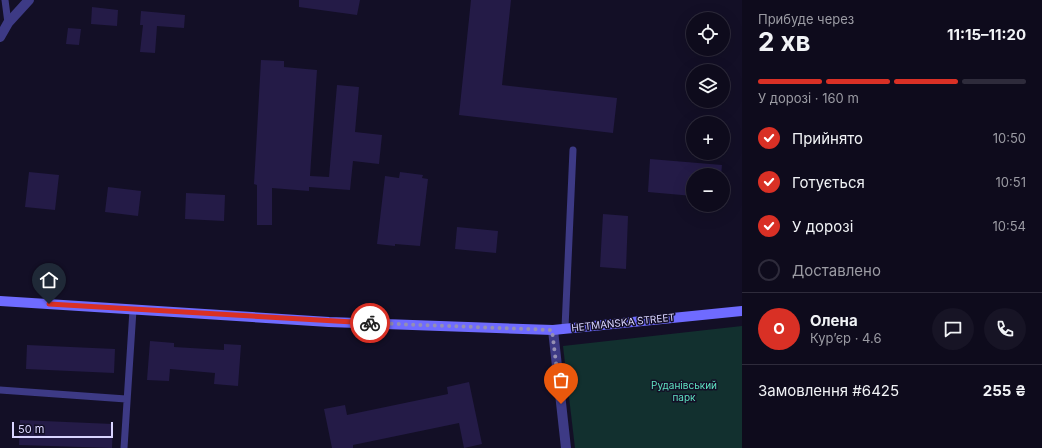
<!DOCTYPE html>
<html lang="uk">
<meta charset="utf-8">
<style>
:root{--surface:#0e0b1c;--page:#171425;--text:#f1f3f6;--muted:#9b9ba3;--line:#2e2b3b;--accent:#d93025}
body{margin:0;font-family:Inter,sans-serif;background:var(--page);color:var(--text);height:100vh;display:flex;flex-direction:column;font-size:15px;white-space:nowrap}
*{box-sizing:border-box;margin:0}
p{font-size:13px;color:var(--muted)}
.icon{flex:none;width:22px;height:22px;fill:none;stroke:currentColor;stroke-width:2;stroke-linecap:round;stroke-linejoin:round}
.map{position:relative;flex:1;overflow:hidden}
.panel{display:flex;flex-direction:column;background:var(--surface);width:300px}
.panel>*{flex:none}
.controls{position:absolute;left:686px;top:12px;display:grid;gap:8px}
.controls a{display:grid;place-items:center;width:44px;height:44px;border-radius:50%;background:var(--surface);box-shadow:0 4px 16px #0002,0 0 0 1px var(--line);font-size:20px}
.scale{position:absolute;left:12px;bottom:10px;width:101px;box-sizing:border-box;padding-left:4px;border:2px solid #d9d4ff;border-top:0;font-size:11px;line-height:14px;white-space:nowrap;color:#d9d4ff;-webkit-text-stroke:3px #130f26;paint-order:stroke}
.pin{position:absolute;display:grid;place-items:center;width:34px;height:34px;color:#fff;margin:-41px -17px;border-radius:50% 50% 50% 0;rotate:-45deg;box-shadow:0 0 4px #0007}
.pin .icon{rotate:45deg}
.courier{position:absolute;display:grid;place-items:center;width:40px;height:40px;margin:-20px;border:3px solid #d93025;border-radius:50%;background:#fff;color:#222;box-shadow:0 1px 5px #0007}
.headline em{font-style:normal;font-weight:700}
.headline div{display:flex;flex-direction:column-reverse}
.headline{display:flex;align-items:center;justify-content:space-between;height:68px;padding:0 16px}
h1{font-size:26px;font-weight:700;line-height:30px}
.bar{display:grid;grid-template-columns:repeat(4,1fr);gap:6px 4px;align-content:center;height:48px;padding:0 16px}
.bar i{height:5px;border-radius:3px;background:var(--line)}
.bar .selected{background:var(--accent)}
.bar p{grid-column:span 4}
.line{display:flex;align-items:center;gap:10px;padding:0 16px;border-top:1px solid var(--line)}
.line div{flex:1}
.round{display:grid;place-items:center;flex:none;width:42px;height:42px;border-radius:21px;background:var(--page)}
ol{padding:0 16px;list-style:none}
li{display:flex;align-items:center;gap:12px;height:44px}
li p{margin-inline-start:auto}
li .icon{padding:4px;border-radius:50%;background:var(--accent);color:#fff;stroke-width:4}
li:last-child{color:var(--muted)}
li i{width:22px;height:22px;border:2px solid var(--line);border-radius:50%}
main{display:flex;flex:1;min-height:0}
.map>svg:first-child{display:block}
</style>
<main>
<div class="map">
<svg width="742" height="448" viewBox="0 0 742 448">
<rect width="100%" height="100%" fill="#130f26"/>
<path fill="#12302f" d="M742,326V448H575L563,346Z"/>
<path fill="#241b47" d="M299,0H360L357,15L299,7Z
M471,0H511L502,85L617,98L613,133L459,115Z
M92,7L118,10L117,26L91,24Z
M141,11L185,15L184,28L157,26L155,53L140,52L143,25H140Z
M68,28L81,29L79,45L66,44Z
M261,60L284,61V67L317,70L310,176L329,177L337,85L359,87L355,132L382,135L379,164L353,161L350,190L309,187V191L272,188V225H257V185L254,184Z
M650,159L722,165L721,175H693V196L648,192Z
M29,172L59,175L55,210L25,207Z
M400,172L423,175L422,178L428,179L420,246L395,244V246L377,244L385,176L399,178Z
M108,187L141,191L138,216L105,212Z
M186,193L225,195L224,221L185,219Z
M603,214L628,216L626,269L600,267Z
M457,227L498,231L496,253L455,249Z
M150,341L174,343V347L224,350V344L241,345L238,386L214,384L215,373L170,369L169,381L147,380Z
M27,345L115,349L114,373L26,369Z
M469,382L482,444L464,448L459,423L353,445V448H332L324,409L345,405L347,415L448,394L447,387Z
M20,420L113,424L112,448L19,445Z"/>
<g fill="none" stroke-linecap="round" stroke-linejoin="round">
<path stroke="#3d3a85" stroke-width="7" d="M5,0L8,23
M565,328L573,150
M0,390L126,399
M124,448L133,310"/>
<path stroke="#3d3a85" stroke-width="10" d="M0,37L8,23L29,0
M553,330L566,448"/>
<path stroke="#6f6bff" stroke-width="10" d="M0,301L329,322L553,330L742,311"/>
</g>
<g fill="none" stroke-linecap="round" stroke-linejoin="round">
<path stroke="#948fb3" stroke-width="4" stroke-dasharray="0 7.2" d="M370,323L552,330L561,404"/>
<path stroke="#d93025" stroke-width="5" d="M49,304L370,323"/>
</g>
<g text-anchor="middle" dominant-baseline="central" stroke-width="3" stroke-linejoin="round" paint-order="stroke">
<g font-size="10" fill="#d9d4ff" stroke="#130f26">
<text transform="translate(623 322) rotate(-6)">HETMANSKA STREET</text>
</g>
<g font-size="10" fill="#5fe0c0" stroke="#130f26">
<text x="684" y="385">Руданівський<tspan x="684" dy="12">парк</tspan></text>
</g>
</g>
</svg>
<div class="controls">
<a><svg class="icon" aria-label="locate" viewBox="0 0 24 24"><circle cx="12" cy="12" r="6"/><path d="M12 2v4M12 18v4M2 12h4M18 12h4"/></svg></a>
<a><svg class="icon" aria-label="layers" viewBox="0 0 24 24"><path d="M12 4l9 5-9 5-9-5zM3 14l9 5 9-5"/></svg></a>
<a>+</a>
<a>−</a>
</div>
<div class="scale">50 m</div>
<div class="pin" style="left:561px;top:404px;background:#ea580c"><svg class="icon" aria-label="bag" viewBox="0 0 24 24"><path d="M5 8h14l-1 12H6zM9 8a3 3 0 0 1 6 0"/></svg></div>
<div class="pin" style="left:49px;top:304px;background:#1f2937"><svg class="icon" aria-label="home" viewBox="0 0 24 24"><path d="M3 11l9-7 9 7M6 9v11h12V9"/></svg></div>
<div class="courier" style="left:370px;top:323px"><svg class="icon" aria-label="bike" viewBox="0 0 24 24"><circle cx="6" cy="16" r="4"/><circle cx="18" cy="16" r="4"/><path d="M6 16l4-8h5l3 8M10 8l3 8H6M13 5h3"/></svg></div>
</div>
<section class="panel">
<div class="headline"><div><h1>2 хв</h1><p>Прибуде через</p></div><em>11:15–11:20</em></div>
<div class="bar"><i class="selected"></i><i class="selected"></i><i class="selected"></i><i></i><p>У дорозі · 160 m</p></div>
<ol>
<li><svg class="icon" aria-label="check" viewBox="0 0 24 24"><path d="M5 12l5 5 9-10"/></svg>Прийнято<p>10:50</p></li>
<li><svg class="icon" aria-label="check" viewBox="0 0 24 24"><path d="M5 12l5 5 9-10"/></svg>Готується<p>10:51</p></li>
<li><svg class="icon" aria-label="check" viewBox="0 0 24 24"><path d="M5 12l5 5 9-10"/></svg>У дорозі<p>10:54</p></li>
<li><i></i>Доставлено</li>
</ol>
<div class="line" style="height:72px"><b class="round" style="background:var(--accent);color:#fff">О</b><div><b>Олена</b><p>Кур’єр · 4.6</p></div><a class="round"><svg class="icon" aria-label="chat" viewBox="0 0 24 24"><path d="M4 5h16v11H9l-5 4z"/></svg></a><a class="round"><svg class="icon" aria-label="phone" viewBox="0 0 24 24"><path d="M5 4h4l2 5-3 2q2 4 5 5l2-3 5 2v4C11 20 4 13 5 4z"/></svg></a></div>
<div class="line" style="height:52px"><div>Замовлення #6425</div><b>255 ₴</b></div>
</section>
</main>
